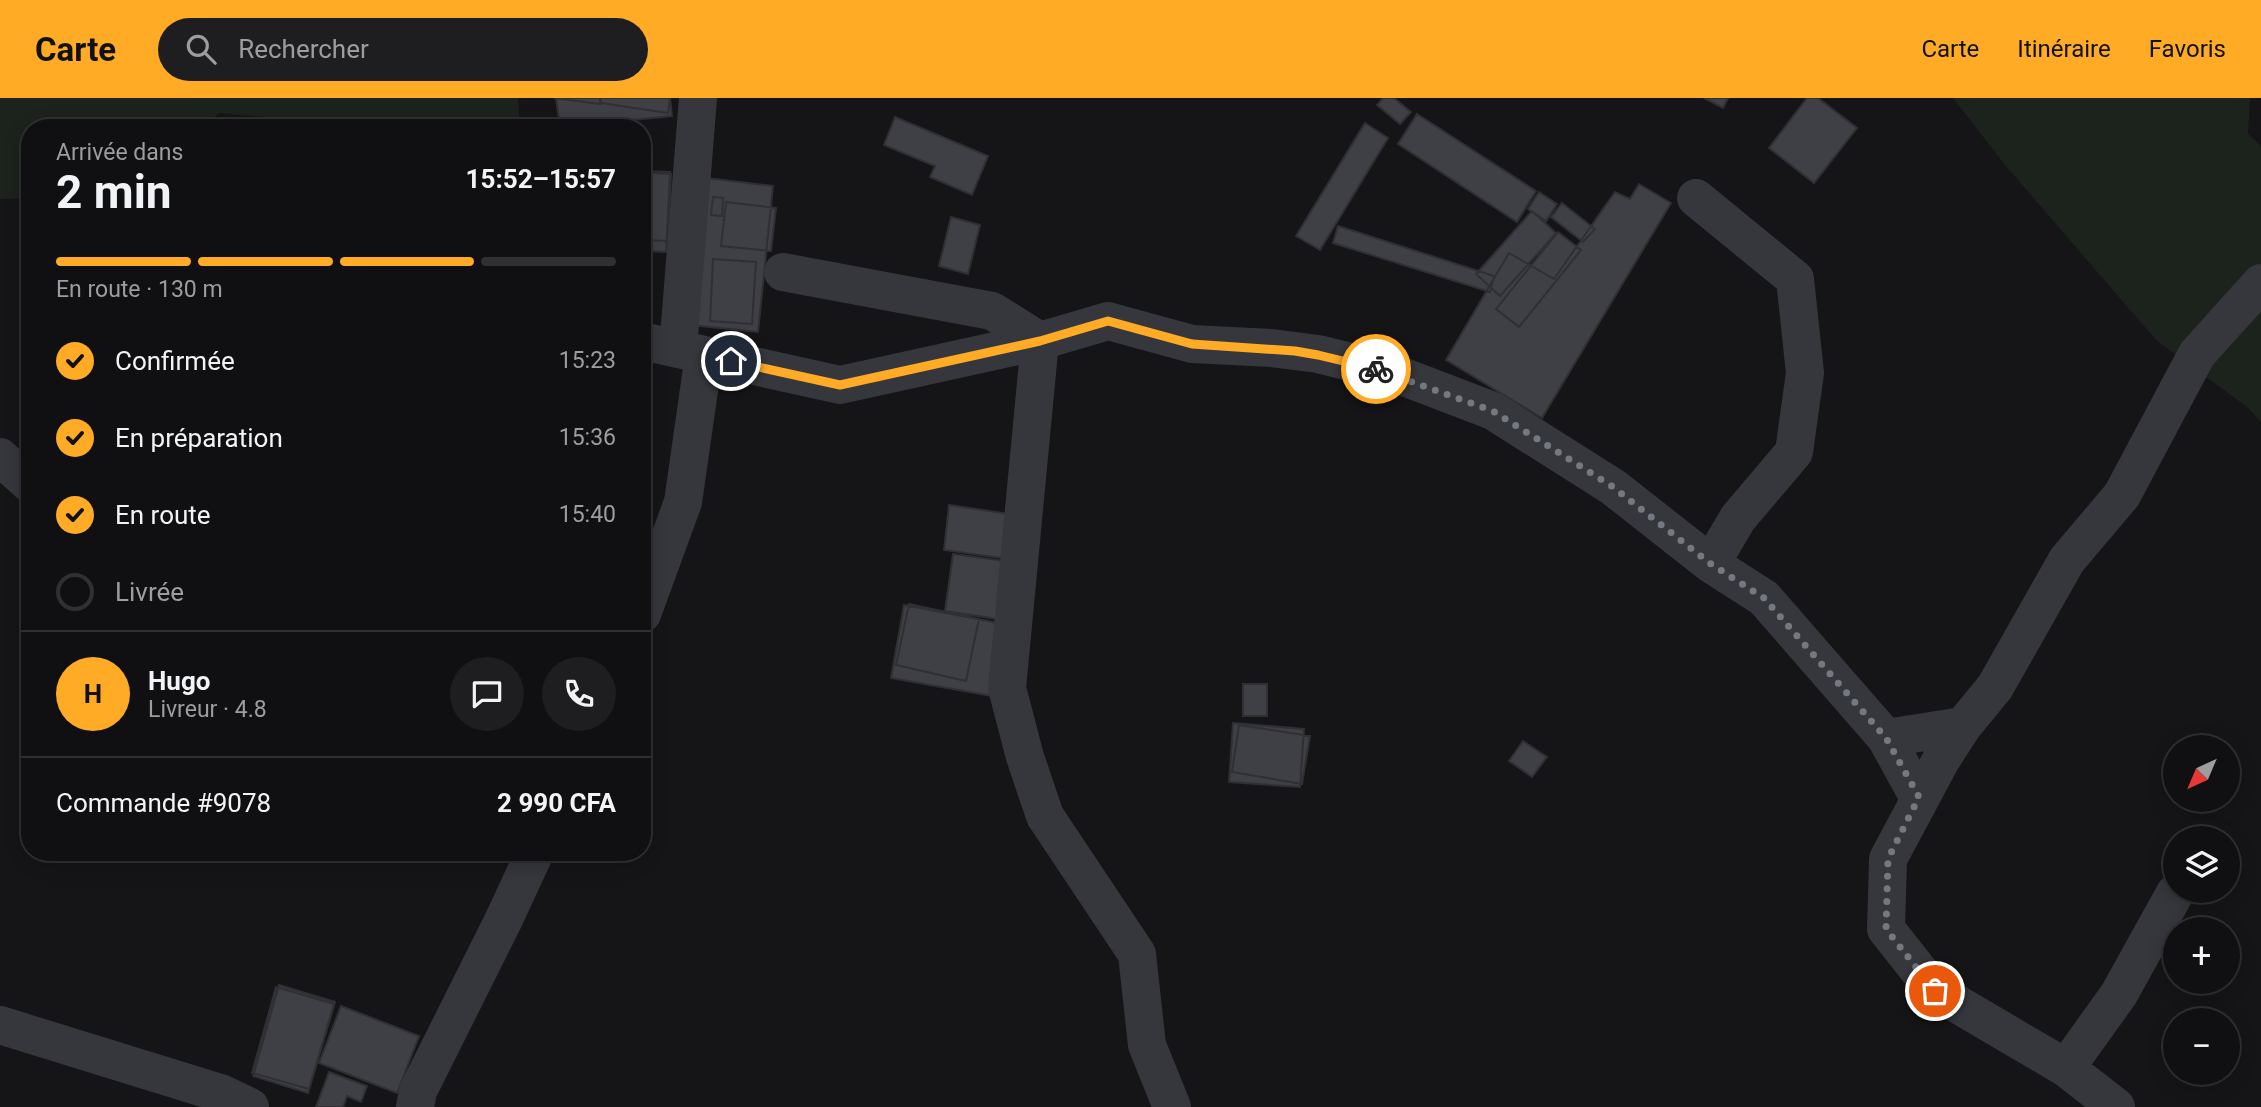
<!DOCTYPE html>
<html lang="fr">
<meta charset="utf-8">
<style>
:root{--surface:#101012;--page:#1e1e20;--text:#f1f3f6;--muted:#9c9d9f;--line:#303032;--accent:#ffab26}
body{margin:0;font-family:Roboto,sans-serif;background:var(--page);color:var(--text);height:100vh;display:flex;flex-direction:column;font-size:26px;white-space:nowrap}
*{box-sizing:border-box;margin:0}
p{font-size:23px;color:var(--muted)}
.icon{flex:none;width:38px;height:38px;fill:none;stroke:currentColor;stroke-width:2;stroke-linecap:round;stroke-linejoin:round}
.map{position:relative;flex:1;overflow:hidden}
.drawer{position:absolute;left:21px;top:21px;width:630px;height:742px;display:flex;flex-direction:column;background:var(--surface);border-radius:28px;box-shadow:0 4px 18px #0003,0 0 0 2px var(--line)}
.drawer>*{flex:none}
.needle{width:46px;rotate:224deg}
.tools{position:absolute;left:2163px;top:637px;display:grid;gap:14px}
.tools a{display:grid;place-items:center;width:77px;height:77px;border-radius:50%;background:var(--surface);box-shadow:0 4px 18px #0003,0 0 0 2px var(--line);font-size:35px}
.pin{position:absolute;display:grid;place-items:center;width:60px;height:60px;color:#fff;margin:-30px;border:4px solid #fff;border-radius:50%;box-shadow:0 2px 7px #0007}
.courier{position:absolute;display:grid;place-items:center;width:70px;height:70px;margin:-35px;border:5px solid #ffab26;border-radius:50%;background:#fff;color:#222;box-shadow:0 2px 9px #0007}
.overview em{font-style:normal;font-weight:700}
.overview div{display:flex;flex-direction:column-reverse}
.overview{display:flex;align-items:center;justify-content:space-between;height:119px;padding:0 35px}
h1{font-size:46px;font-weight:700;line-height:52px}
.bar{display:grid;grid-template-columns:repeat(4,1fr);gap:10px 7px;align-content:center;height:84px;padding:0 35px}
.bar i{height:9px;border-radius:5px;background:var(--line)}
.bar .on{background:var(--accent)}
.bar p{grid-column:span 4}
.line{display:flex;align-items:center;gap:18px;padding:0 35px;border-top:2px solid var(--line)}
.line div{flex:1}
.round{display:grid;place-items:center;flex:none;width:74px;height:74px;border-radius:37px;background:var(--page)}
ol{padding:0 35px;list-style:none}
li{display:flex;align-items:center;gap:21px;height:77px}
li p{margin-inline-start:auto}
li .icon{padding:7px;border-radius:50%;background:var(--accent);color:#111;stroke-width:4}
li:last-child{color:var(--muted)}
li i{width:38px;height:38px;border:4px solid var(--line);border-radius:50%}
header{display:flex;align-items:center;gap:42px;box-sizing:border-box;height:98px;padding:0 35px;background:var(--accent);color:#111}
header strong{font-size:33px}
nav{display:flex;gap:38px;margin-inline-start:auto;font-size:24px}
.search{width:490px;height:63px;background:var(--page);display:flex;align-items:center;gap:18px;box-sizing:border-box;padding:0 24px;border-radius:38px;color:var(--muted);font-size:26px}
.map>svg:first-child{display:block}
</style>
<header>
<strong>Carte</strong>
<div class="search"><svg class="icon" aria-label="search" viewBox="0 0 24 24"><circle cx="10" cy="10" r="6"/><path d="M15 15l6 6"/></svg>Rechercher</div>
<nav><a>Carte</a><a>Itinéraire</a><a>Favoris</a></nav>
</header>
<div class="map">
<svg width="2261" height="1009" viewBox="0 0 2261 1009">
<rect width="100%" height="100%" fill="#151518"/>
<path fill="#1b231c" d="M0,0H518L520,30H394L219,15L206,30H30V100L0,101Z
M1953,0H2250L2248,36L2261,48V324L2247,309L2156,242L2005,67Z"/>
<path fill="#3f4045" stroke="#2f2f34" stroke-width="2" d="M554,0H600V6Z
M556,0H670L672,18L560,29Z
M601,0H670L668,15L601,5Z
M1383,0H1394L1411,14L1400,26L1377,7Z
M1704,0H1728L1723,10Z
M1807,0H1818L1857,30L1814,85L1769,50Z
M1417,16L1536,93L1517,124L1398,46Z
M895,19L988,58L972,97L930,79L935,68L884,47Z
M1365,25L1388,40L1320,152L1296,138Z
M642,73L670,74L666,154L642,153Z
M642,74L671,76L668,143L642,142Z
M706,80L773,88L758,234L691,227Z
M1639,86L1671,105L1542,320L1446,262L1509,155L1554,181L1615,94L1630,101Z
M1539,94L1557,106L1546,123L1528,111Z
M713,99L723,100L722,118L711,117Z
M726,104L776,110L771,153L721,148Z
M1562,105L1595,131L1583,144L1551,119Z
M1532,113L1556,135L1500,198L1476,176Z
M951,119L980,127L968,176L939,168Z
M1338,128L1494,178L1490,194L1333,145Z
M1558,134L1581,152L1519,229L1496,211Z
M713,161L756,164L752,226L710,223Z
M949,407L1036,420L1030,464L944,452Z
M953,456L1012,464L1004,522L945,513Z
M909,506L979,521L966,583L896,567Z
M904,507L1004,526L992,598L891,580Z
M1243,586H1267V618H1243Z
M1233,625L1304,631L1300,689L1229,684Z
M1239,627L1310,638L1302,686L1232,674Z
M1523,643L1547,659L1532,679L1509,663Z
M279,887L335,904L308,995L253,978Z
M276,889L334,906L309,991L252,975Z
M341,908L419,938L397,995L319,965Z
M329,974L367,988L361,1004L347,998L343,1009H316Z"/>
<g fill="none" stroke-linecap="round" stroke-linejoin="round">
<path stroke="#36373d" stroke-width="38" d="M1696,100L1795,181L1805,275L1794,354L1738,420L1711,466
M783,174L992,213L1040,243
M642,243L840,287L1040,243
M678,251L698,0
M0,359L30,386
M642,516L683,404L704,257
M1886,640L1963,628
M0,927L223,996L250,1009
M2066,970L2119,896L2175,795
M415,1009L418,993L504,821L535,754
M1172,1009L1147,947L1137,856L1045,718L1025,659L1007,590L1040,243L1108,223L1192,246L1272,250L1318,256L1391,274L1493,313L1613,389L1711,466L1764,500L1886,640L1919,700
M2116,1009L2066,970L1935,893L1886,831L1888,761L1941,662L1963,628L1995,589L2067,462L2122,397L2197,256L2261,185"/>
</g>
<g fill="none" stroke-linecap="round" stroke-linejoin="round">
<path stroke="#737881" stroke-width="7" stroke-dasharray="0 12.6" d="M1376,271L1493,313L1613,389L1711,466L1764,500L1886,640L1919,699L1888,761L1886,831L1935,893"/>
<path stroke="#ffab26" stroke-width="9" d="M731,263L840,287L1040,243L1108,223L1192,246L1295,253L1318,257L1376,271"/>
</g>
</svg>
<div class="tools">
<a><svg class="needle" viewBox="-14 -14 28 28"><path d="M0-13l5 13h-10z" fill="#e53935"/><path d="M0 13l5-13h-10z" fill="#9c9d9f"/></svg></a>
<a><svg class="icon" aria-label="layers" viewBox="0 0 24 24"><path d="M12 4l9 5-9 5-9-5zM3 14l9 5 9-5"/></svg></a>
<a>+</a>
<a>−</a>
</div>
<div class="pin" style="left:1935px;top:893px;background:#ea580c"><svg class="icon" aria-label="bag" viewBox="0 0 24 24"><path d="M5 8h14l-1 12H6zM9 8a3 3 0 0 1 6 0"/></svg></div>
<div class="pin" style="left:731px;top:263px;background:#1f2937"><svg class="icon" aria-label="home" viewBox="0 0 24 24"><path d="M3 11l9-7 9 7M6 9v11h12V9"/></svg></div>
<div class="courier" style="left:1376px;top:271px"><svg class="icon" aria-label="bike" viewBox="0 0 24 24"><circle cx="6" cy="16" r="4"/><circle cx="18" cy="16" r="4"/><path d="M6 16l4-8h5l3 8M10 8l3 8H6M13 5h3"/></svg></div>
<section class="drawer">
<div class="overview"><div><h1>2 min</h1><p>Arrivée dans</p></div><em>15:52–15:57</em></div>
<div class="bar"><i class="on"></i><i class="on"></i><i class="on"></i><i></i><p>En route · 130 m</p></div>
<ol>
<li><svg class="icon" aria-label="check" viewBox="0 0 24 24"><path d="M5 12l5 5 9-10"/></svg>Confirmée<p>15:23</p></li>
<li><svg class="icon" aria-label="check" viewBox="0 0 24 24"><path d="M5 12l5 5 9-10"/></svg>En préparation<p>15:36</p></li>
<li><svg class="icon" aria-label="check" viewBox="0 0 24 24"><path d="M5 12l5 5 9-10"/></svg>En route<p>15:40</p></li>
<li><i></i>Livrée</li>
</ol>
<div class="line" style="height:126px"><b class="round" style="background:var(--accent);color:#111">H</b><div><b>Hugo</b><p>Livreur · 4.8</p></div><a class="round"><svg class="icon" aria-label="chat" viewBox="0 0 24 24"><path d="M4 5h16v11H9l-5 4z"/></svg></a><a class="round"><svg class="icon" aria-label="phone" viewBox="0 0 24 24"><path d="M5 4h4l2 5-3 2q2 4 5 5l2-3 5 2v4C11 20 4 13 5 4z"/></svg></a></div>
<div class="line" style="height:91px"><div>Commande #9078</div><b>2 990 CFA</b></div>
</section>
</div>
